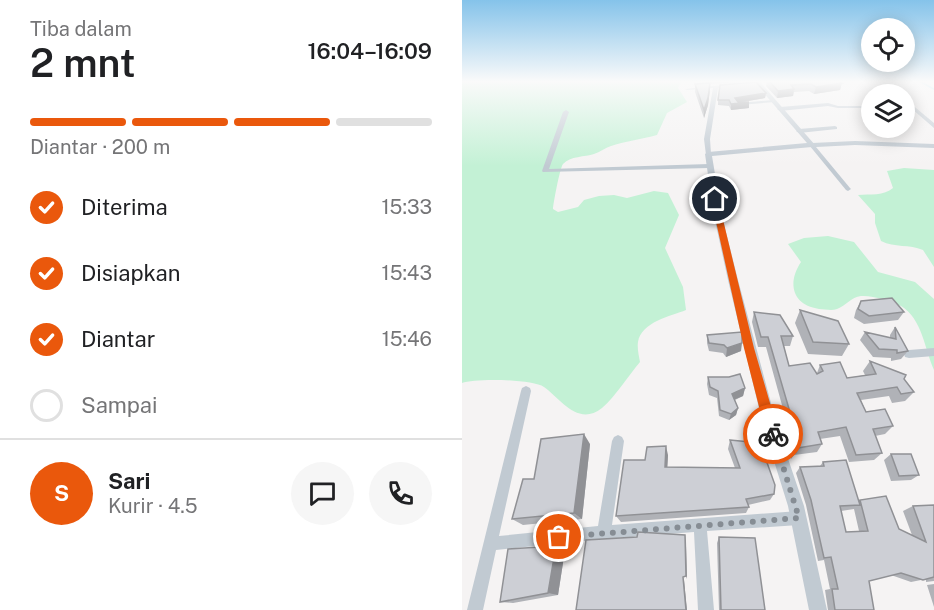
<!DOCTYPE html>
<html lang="id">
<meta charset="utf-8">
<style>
:root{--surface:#fff;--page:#f6f6f6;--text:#202124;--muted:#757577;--line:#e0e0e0;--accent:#ea580c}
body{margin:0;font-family:"Public Sans",sans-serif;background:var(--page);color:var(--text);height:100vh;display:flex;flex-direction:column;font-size:22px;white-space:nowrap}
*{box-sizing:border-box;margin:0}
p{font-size:20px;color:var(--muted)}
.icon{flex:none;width:33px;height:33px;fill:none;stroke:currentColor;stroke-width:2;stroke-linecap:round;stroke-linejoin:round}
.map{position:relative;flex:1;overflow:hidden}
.details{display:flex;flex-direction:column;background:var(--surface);width:462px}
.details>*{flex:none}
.tools{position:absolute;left:399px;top:18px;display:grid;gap:12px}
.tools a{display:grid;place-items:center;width:54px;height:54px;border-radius:50%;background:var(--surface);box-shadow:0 3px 15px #0003;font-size:30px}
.pin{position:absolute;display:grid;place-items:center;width:51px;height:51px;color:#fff;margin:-26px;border:3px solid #fff;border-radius:50%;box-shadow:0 2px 6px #0007}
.courier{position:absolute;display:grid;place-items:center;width:60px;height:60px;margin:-30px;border:4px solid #ea580c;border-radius:50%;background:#fff;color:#222;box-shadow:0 2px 8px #0007}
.overview em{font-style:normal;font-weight:600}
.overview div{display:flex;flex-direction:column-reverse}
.overview{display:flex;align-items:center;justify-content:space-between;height:102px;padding:0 30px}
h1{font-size:39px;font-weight:600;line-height:45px}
.bar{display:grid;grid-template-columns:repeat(4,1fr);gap:9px 6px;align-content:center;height:72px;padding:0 30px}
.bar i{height:8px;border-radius:4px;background:var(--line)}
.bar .on{background:var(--accent)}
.bar p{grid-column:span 4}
.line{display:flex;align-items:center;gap:15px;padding:0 30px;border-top:2px solid var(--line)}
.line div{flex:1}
.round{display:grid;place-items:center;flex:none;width:63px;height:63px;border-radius:32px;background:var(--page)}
ol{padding:0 30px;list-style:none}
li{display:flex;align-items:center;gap:18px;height:66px}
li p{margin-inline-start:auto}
li .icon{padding:6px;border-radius:50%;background:var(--accent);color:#fff;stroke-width:4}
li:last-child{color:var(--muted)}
li i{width:33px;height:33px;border:3px solid var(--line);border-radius:50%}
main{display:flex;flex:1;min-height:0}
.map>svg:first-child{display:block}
</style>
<main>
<section class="details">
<div class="overview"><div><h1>2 mnt</h1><p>Tiba dalam</p></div><em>16:04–16:09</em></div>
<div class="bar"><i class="on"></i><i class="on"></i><i class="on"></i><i></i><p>Diantar · 200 m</p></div>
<ol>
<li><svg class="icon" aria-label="check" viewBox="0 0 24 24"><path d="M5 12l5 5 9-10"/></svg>Diterima<p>15:33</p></li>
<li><svg class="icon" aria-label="check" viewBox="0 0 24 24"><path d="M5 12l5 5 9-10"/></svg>Disiapkan<p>15:43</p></li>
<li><svg class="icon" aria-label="check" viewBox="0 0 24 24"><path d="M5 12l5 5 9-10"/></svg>Diantar<p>15:46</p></li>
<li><i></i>Sampai</li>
</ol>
<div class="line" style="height:108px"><b class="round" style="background:var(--accent);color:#fff">S</b><div><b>Sari</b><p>Kurir · 4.5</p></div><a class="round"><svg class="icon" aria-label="chat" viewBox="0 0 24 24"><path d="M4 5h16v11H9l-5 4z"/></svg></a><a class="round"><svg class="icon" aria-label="phone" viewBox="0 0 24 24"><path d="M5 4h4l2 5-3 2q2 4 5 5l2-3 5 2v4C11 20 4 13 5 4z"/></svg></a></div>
</section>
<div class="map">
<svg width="472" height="610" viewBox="0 0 472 610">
<rect width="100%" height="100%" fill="#f5f3f3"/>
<path fill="#c3f1d5" d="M0,81H220L216,88L225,102L205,113L195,135C180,139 164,141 149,146C143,148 138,152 132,154C123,157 108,156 101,164C98,167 91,205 91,209L96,212L116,207L122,200L137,196L152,195L165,198L192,191L206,193L217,215L203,248L221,287L224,310C209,316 179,322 176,342C175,348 177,356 178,362C166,376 154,396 140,408C116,427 99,399 82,387C70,379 13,378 0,383Z
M442,168L472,170V267L461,250C447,244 433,248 419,241L413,223V214L396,195C408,194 422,196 431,188L425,171Z
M366,236L392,242L416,272L453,282L472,299V370C463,350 460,318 439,306C429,301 410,295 399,296C389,297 384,306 375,309C369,311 363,309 357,309C330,305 325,283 339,262L326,244L342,238Z"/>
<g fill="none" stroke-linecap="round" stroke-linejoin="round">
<path stroke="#90daee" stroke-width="1.5" d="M457,81L472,89"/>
<path fill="#c1cad2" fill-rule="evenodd" d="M417,81H421L438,94H434Z
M270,84L272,86L256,88L248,139L249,154L244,155L242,139L251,88L225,90L223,89Z
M442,98L472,123V128L442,102Z
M311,100L313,101V102L277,105L275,104L277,103Z
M366,103L376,106H410V108H376L366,106L318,111L315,109L318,107Z
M104,110L107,112L87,169L247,164L250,166L247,168L81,172L80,171L101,112Z
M373,126L375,127V129L337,133L334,131L337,129Z
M393,141L472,144V148L393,145L354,147L388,188L389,189L386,191L384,190L347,145L350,143Z
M472,348V356L447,358L443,357L442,354L443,351L447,350Z
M64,386L68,388L69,391L37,536L136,526L150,441L152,437L156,435L160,437L162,441L150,525L337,511L342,513L344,518L342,523L337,525L245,531L252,610H236L232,532L142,539L34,550L21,610H5L59,391L60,388Z"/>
<path fill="#c1cad2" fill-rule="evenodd" d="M294,82H298L353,145L350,147L250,156L260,216L276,280L316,429L342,506L365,610H347L326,506L302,429L266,280L252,216L243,154L246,152L345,143L294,84Z"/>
</g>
<path fill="#b0b2b7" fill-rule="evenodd" d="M239,81H297L248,84L246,105L242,118L233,92V84H241Z
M305,81H307L380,83L378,90L352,94L347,91L332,92L331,96L315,98L304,86Z
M304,93L303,98L281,102H287V108L269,110L267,106L256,105V100Z
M399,301L442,312L436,320L402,324L392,318L394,310Z
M338,310L387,344L380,356L346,354L333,323Z
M292,312L331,336L328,346H322L327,366L355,373L358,365L385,378L403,375L401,371L408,361L442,379L452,392L443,401L430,403L427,396L399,400L404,412L431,426L423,434L413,436L420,453L412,460L387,462L378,436L358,439L360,444L355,452L332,455L329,459L323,435L326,427L304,347H296L290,322Z
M433,327L446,351L439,359L429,361V358L411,357L398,340L403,332L428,338V335Z
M245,335L279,351L264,357L261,353L247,351L245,343Z
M246,377L283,388L281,396L273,400L276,408L274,415L267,420L257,416L255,398L247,395L245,384Z
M268,440L312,494L308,500L286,505L287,507L284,513L159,522L154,516L183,460L206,455L205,467L273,468L266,449Z
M128,444L120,519L61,525L50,519L72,479Z
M429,454L457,475L449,480L429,481L422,460Z
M361,462L397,501L398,500L437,529L450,535L441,511L451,506L472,505V581L464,582V579L449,582L429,575L407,581L412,610H366L363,590L368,589L362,560L356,561L344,505L334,473L338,467L358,466ZM392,509L397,531L384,532L379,511Z
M257,537L303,610H257L255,543Z
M94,546L103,550L96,595L51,603L38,602Z
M472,584V607L465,585Z"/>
<path fill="#909195" d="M248,83V90L246,105L242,118V110Z
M380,83L378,90L352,94L354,87Z
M332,89L331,96L315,98L316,91Z
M304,93L303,98L273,103V98Z
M287,102V108L269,110V104Z
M280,343L279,351L264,357L265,348Z
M283,388L281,396L269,401L270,394Z
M276,408L274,415L267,420L269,414Z
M122,434L128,444L120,519L112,513Z
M204,446L206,455L205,475L203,467Z
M223,535L224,541L225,579L224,576Z
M94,546L103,550L96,595L86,593Z
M221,577L222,580L225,610H224Z"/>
<path fill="#cdcfd5" stroke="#909195" stroke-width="1.5" d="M307,81H376L380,83L354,87L349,84L329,85L332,89L316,91Z
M294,82L304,93L273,98L276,102H287L269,104L267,100H256L258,85Z
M248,83L246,98L242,110L233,84Z
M430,298L442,312L407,316L396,309L399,301Z
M338,310L376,321L387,344L351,342Z
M292,312L318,315L331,336H319L327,366L348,363L355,374L361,371L358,365L378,362L385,378L414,374L408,361L444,375L442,379L452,392L439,394L435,387L395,393L404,412L423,409L431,426L411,429L420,453L394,455L384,427L356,432L360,444L336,448L334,452L326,427L332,426L306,337H299Z
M433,327L446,351L435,353V350L417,349L403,332L434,339Z
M280,332V343L265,348L262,345L247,343L245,335Z
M278,374L283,388L270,394L276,408L269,414L258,410L256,391L248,387L246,377H267Z
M122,434L112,513L50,519L61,479H72L79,439Z
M268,440L298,443L313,485L312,494L284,499L287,507L154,516L162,460H183L185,447L204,446L203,467L278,468Z
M429,454H449L457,475L437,476Z
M384,460L398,505L378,506L384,532L406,531L398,500L424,496L437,529L464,542L451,506L472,505V577L461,580L439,573L407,581L412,610H373L370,589H376L369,557L362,558L349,500L338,467L362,466L361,462Z
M176,532L223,535L224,576L221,577L224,610H114L124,540L175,537Z
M257,537L293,538L303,610H259Z
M94,546L86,593L38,602L46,549Z"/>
<linearGradient id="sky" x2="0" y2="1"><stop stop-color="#85c3ea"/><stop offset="0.49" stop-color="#fafafa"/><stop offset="1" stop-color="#fafafa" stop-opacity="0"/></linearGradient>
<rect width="472" height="166" fill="url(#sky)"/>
<path fill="#ea580c" d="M253,197L256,199L292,348L317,434L315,438L311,440L306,438L304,434L282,348L249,199Z"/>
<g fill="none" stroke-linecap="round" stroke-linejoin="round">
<path stroke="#868d94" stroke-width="6" stroke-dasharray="0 10.8" d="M97,537L337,518L311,434"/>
</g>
</svg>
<div class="tools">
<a><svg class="icon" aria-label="locate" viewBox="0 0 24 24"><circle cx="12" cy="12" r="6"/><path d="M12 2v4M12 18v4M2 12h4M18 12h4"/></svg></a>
<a><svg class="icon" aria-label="layers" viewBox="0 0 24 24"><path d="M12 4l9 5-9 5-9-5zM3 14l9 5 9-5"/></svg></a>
</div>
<div class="pin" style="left:97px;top:537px;background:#ea580c"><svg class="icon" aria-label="bag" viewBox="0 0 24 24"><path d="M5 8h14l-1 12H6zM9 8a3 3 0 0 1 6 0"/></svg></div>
<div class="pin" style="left:253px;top:199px;background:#1f2937"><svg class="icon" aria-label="home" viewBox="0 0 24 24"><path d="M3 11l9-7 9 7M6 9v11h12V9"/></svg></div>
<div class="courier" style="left:311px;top:434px"><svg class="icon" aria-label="bike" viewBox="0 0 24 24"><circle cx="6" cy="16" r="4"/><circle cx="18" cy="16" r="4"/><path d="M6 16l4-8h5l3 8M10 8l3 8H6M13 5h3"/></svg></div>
</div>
</main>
